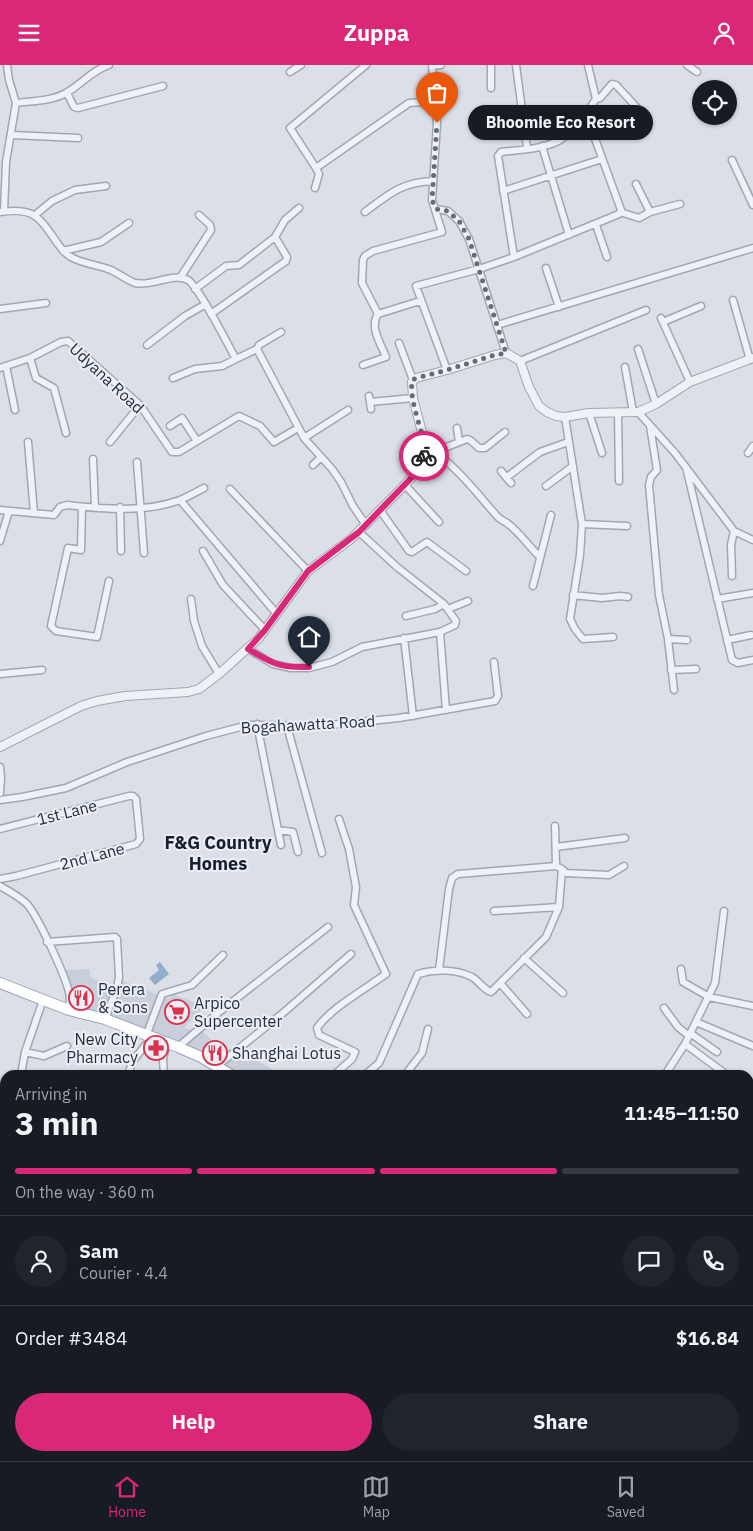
<!DOCTYPE html>
<meta charset="utf-8">
<style>
:root{--surface:#171b24;--page:#20242c;--text:#f1f3f6;--muted:#9ea1a6;--line:#363941;--accent:#db2777}
body{margin:0;font-family:"IBM Plex Sans",sans-serif;background:var(--page);color:var(--text);height:100vh;display:flex;flex-direction:column;font-size:19px;white-space:nowrap}
*{box-sizing:border-box;margin:0}
p{font-size:16px;color:var(--muted)}
.icon{flex:none;width:28px;height:28px;fill:none;stroke:currentColor;stroke-width:2;stroke-linecap:round;stroke-linejoin:round}
.map{position:relative;flex:1;overflow:hidden}
.panel{position:absolute;left:0px;top:1005px;width:754px;height:391px;display:flex;flex-direction:column;background:var(--surface);border-radius:15px 15px 0 0;box-shadow:0 1px 4px #0004}
.panel>*{flex:none}
.controls{position:absolute;left:692px;top:15px;display:grid;gap:10px}
.controls a{display:grid;place-items:center;width:45px;height:45px;border-radius:50%;background:var(--surface);box-shadow:0 1px 4px #0004;font-size:25px}
.pin{position:absolute;display:grid;place-items:center;width:42px;height:42px;color:#fff;margin:-51px -21px;border-radius:50% 50% 50% 0;rotate:-45deg;box-shadow:0 0 5px #0007}
.pin .icon{rotate:45deg}
.courier{position:absolute;display:grid;place-items:center;width:50px;height:50px;margin:-25px;border:4px solid #db2777;border-radius:50%;background:#fff;color:#222;box-shadow:0 1px 6px #0007}
.bubble{position:absolute;height:35px;border-radius:18px;background:var(--surface);box-shadow:0 1px 4px #0004;font-size:16px;font-weight:800;line-height:35px;text-align:center}
.head em{font-style:normal;font-weight:800}
.head div{display:flex;flex-direction:column-reverse}
.head{display:flex;align-items:center;justify-content:space-between;height:85px;padding:0 15px}
h1{font-size:32px;font-weight:800;line-height:38px}
.bar{display:grid;grid-template-columns:repeat(4,1fr);gap:8px 5px;align-content:center;height:60px;padding:0 15px}
.bar i{height:6px;border-radius:4px;background:var(--line)}
.bar .current{background:var(--accent)}
.bar p{grid-column:span 4}
.line{display:flex;align-items:center;gap:12px;padding:0 15px;border-top:1px solid var(--line)}
.line div{flex:1}
.round{display:grid;place-items:center;flex:none;width:52px;height:52px;border-radius:26px;background:var(--page)}
.primary-button{display:flex;gap:10px;margin-top:auto;padding:10px 15px}
.primary-button a{flex:1;height:58px;border-radius:30px;background:var(--accent);color:#fff;font-size:20px;font-weight:800;line-height:58px;text-align:center}
.primary-button a+a{background:var(--page);color:var(--text)}
header{display:flex;justify-content:space-between;align-items:center;height:65px;padding:0 15px;background:var(--accent);color:#fff;font-size:22px;font-weight:800}
.dock{display:flex;justify-content:space-around;align-items:center;height:70px;border-top:1px solid var(--line);background:var(--surface);font-size:14px;color:var(--muted)}
.dock a{display:grid;justify-items:center;gap:2px}
.dock .current{color:var(--accent)}
.map>svg:first-child{display:block}
</style>
<header><svg class="icon" aria-label="menu" viewBox="0 0 24 24"><path d="M4 6h16M4 12h16M4 18h16"/></svg>Zuppa<svg class="icon" aria-label="person" viewBox="0 0 24 24"><circle cx="12" cy="8" r="4"/><path d="M4 21q1-7 8-7t8 7"/></svg></header>
<div class="map">
<svg width="753" height="1396" viewBox="0 0 753 1396">
<rect width="100%" height="100%" fill="#dbe0e8"/>
<path fill="#c9cfda" d="M90,904V912L116,923L121,915L170,934L172,929L205,941L184,963L203,967L228,989L234,992L242,986L282,1010H235L72,943L64,905Z
M749,1103L753,1105V1145L749,1143Z"/>
<path fill="#92adcc" d="M160,897L169,909L155,920L149,913L159,905L156,900Z"/>
<g fill="none" stroke-linecap="round" stroke-linejoin="round">
<path stroke="#92adcc" stroke-width="2" d="M0,1335L5,1336
M0,1382L5,1384"/>
<defs>
<path id="minor" d="M366,0L290,63L316,103L409,38L436,36
M516,0L527,83
M687,0L697,7
M432,1L441,0
M290,7L301,0
M491,23V0
M67,28L74,42L78,43L163,21
M596,34L600,33L612,19L616,20L640,46
M16,38C32,36 52,36 66,28C81,20 92,5 109,0
M12,70L78,73
M542,81L569,170
M732,95L753,140
M636,119L650,147
M315,123L319,109L316,103
M503,126L602,94
M436,144L448,146L459,156L469,174L506,288
M4,146L6,97L16,38L9,15L7,0
M0,147C35,142 39,152 58,179C62,184 65,189 71,192C83,199 99,200 111,205C119,209 127,215 135,218C152,222 173,207 188,215C199,222 228,280 236,294L257,284L304,373L332,404L341,417L353,441L366,460
M365,147C389,129 402,117 433,116
M620,147L639,153L650,147L680,139
M35,150L52,136L75,125L106,121
M596,160L607,192
M63,186L101,177L129,158
M514,192L619,149L621,145L586,49
M546,203L559,242
M180,213L211,165L210,160L199,150
M195,224L226,201L239,200L275,172L285,155L299,143
M733,235L750,295
M420,236L378,249L362,218L363,195L365,191L373,186L442,167L432,135L437,58L432,0
M0,244L46,238
M211,249L286,196L287,192L275,172
M661,253L690,317
M663,257L701,241
M497,260L753,183
M399,278L413,315
M147,280L185,251L206,239
M257,284L259,280L281,267
M638,284L656,339
M30,293L36,313L54,323L66,368
M520,296L646,245
M363,300L386,292C381,279 369,262 378,249
M6,301L15,345
M625,302L633,347
M0,303L30,293L61,277L68,276L140,340L172,387H179L239,351L260,361L274,377L298,363
M447,305L416,221L479,204L514,192L498,91L501,87C518,85 548,84 563,73C576,64 587,47 596,34L588,0
M173,313L195,304L222,301L236,294
M369,331L371,344
M370,337L413,333
M618,347L619,416
M638,347L675,388L734,466L753,475
M589,348L602,388
M565,352L582,459L580,490L570,554L575,564L583,574L613,572
M170,361L182,353L197,376
M650,361L657,405L651,412L649,420L659,530L668,574L674,625
M457,363L459,377
M304,373L348,345
M28,377L34,448
M110,377L140,340
M427,386C447,388 483,436 497,451C500,455 503,455 507,458C517,465 529,481 539,491
M434,387L467,374L470,375L479,383H485L505,367
M748,388L753,381
M93,394L95,442
M137,397L144,488
M313,400L321,392
M686,402L732,595L738,598L753,595
M501,406L511,418
M507,412L540,387L568,377
M405,420L439,457
M546,421L573,401
M230,424L308,506
M180,435L276,548
M82,442L81,485L68,483L51,561L56,566L97,572L109,516
M120,442L121,486
M0,445L54,450L60,442L67,440C103,444 145,448 180,435C188,432 196,427 204,423
M380,445L409,486L412,487L427,477L466,506
M582,459L627,461
M0,476L9,446
M203,486L223,520L265,565
M732,511L731,480L734,466
M533,521L551,450
M573,530L602,533L620,531L628,532
M191,534L194,556L202,581L219,609
M717,534L753,528
M448,544L468,536
M406,551L435,544L444,539
M440,567L446,645
M404,573L413,651
M668,574L687,575
M727,575L751,570
M248,584L273,599L291,603H309L332,597L362,582L440,567L455,560L456,556L444,539L397,502L359,467
M671,605L696,604
M0,609L42,605
M257,659L281,780
M287,661L322,788
M0,702L1,713L0,728
M0,735L22,732L66,723L127,697L206,671L248,660L320,661L399,653L495,636L498,631L494,597
M0,764L129,731H133L136,734L140,774L136,779L16,811L0,814
M278,765L293,767L298,787
M556,782L625,773
M562,804L566,808L609,810L624,801
M0,821C9,826 18,831 26,838C37,849 69,917 70,933C70,937 69,941 69,945
M494,846L559,842
M47,877L115,872L117,874L119,912L117,923L105,954
M524,893L563,928
M681,904L683,917L709,932L753,941
M439,905L449,824L452,813L458,809L556,801
M500,918L527,949
M664,943L678,962L689,971
M696,957L753,981
M690,968L717,987
M146,971L162,929L192,920L223,890
M685,979L727,1010
M178,982L218,948L328,862
M25,987L44,991L67,981
M217,1001L283,948L351,889
M21,1010L25,987L43,935
M128,1010L132,997L152,972
M164,1010L163,994L167,978
M334,1010L352,994L355,987L319,970L317,963C331,943 365,924 386,909L354,840L356,822L349,784L339,754
M365,1010L379,998L418,909C435,904 456,904 472,912C479,916 483,924 491,927L546,872L559,842L562,804L556,801L555,761
M405,1010L422,988L428,964
M665,1010L685,979L715,918L724,846
M0,1062L5,1060
M0,1073L5,1077
M0,1229L5,1225
M0,1265L5,1264
M749,1363L753,1361
M107,1391L110,1396
M317,1391V1396
M381,1391L384,1395L407,1393L409,1396
M207,1393V1391
M150,1396L156,1391
M247,1396L248,1391
M334,1396L352,1394
M682,1396L692,1391"/>
<path id="tertiary" d="M0,682L81,641L97,636L125,631L188,627L199,624L219,609L259,573L308,506L351,474L397,428L415,409L427,386L413,333L412,317L416,313L447,305L495,290L506,288L520,296L529,322L539,341L547,347L556,351L565,352L589,348L638,347L656,339L690,317L753,293
M749,1281L753,1282
M496,1396L500,1391"/>
<path id="primary" d="M0,918L69,945L105,954L178,982L201,992L231,1010
M749,1147L753,1148"/>
</defs>
<use href="#minor" stroke="#a0a7b2" stroke-width="9"/>
<use href="#tertiary" stroke="#a0a7b2" stroke-width="10"/>
<use href="#primary" stroke="#9aa4b4" stroke-width="12"/>
<use href="#minor" stroke="#eef1f6" stroke-width="6"/>
<use href="#tertiary" stroke="#eef1f6" stroke-width="8"/>
<use href="#primary" stroke="#fff" stroke-width="10"/>
</g>
<g fill="none" stroke-linecap="round" stroke-linejoin="round">
<path stroke="#646c7a" stroke-width="5" stroke-dasharray="0 9" d="M424,391L427,386C423,371 409,332 412,319C412,315 413,315 416,313L447,305L495,290L506,288L469,174L459,156L448,146L436,144L432,135L437,58"/>
<path stroke="#db2777" stroke-width="6" d="M309,602C280,603 273,599 248,584L265,565L308,506L359,467L415,409L424,391"/>
</g>
<defs>
<symbol id="restaurant-ring" viewBox="-11 -11 22 22"><circle r="9.5" fill="#ebeff5" stroke="#db3249" stroke-width="1.5"/><path d="M-5-6h1v4h1v-4h1v4h1v-4h1v5L-1.5 .5V6h-2V.5L-5-1ZM5-6V6H3V1.5H1.5Q1.5-4 5-6Z" fill="#db3249"/></symbol>
<symbol id="supermarket-ring" viewBox="-11 -11 22 22"><circle r="9.5" fill="#ebeff5" stroke="#db3249" stroke-width="1.5"/><path d="M-6-5.5h2.5l.6 2H6L4.5 2H-2.5L-4.4-4H-6ZM-1.5 3.2a1.3 1.3 0 1 0 .1 0ZM3 3.2a1.3 1.3 0 1 0 .1 0Z" fill="#db3249"/></symbol>
<symbol id="pharmacy-ring" viewBox="-11 -11 22 22"><circle r="9.5" fill="#ebeff5" stroke="#db3249" stroke-width="1.5"/><path d="M-2-6h4v4h4v4h-4v4h-4v-4h-4v-4h4Z" fill="#db3249"/></symbol>
</defs>
<g fill-rule="evenodd">
<use href="#restaurant-ring" x="67" y="919" width="28" height="28"/>
<use href="#supermarket-ring" x="163" y="933" width="28" height="28"/>
<use href="#pharmacy-ring" x="142" y="969" width="28" height="28"/>
<use href="#restaurant-ring" x="201" y="974" width="28" height="28"/>
</g>
<g text-anchor="middle" dominant-baseline="central" stroke-width="4" stroke-linejoin="round" paint-order="stroke">
<g font-size="16" fill="#242d3f" stroke="#ebeff5">
<text transform="translate(107 313) rotate(43)">Udyana Road</text>
<text transform="translate(308 659) rotate(-3)">Bogahawatta Road</text>
<text transform="translate(67 747) rotate(-14)">1st Lane</text>
<text transform="translate(92 791) rotate(-15)">2nd Lane</text>
</g>
<g font-size="16" fill="#242d3f" stroke="#ebeff5" text-anchor="start">
<text x="98" y="924">Perera<tspan x="98" dy="18">&amp; Sons</tspan></text>
<text x="194" y="938">Arpico<tspan x="194" dy="18">Supercenter</tspan></text>
<text x="138" y="974" text-anchor="end">New City<tspan x="138" dy="18">Pharmacy</tspan></text>
<text x="232" y="988">Shanghai Lotus</text>
</g>
<g font-size="18" font-weight="bold" fill="#171f2f" stroke="#ebeff5">
<text x="218" y="777">F&amp;G Country<tspan x="218" dy="21">Homes</tspan></text>
</g>
</g>
</svg>
<div class="controls">
<a><svg class="icon" aria-label="locate" viewBox="0 0 24 24"><circle cx="12" cy="12" r="6"/><path d="M12 2v4M12 18v4M2 12h4M18 12h4"/></svg></a>
</div>
<div class="pin" style="left:437px;top:58px;background:#ea580c"><svg class="icon" aria-label="bag" viewBox="0 0 24 24"><path d="M5 8h14l-1 12H6zM9 8a3 3 0 0 1 6 0"/></svg></div>
<div class="pin" style="left:309px;top:602px;background:#1f2937"><svg class="icon" aria-label="home" viewBox="0 0 24 24"><path d="M3 11l9-7 9 7M6 9v11h12V9"/></svg></div>
<div class="courier" style="left:424px;top:391px"><svg class="icon" aria-label="bike" viewBox="0 0 24 24"><circle cx="6" cy="16" r="4"/><circle cx="18" cy="16" r="4"/><path d="M6 16l4-8h5l3 8M10 8l3 8H6M13 5h3"/></svg></div>
<div class="bubble" style="left:468px;top:40px;width:185px">Bhoomie Eco Resort</div>
<section class="panel">
<div class="head"><div><h1>3 min</h1><p>Arriving in</p></div><em>11:45–11:50</em></div>
<div class="bar"><i class="current"></i><i class="current"></i><i class="current"></i><i></i><p>On the way · 360 m</p></div>
<div class="line" style="height:90px"><a class="round"><svg class="icon" aria-label="person" viewBox="0 0 24 24"><circle cx="12" cy="8" r="4"/><path d="M4 21q1-7 8-7t8 7"/></svg></a><div><b>Sam</b><p>Courier · 4.4</p></div><a class="round"><svg class="icon" aria-label="chat" viewBox="0 0 24 24"><path d="M4 5h16v11H9l-5 4z"/></svg></a><a class="round"><svg class="icon" aria-label="phone" viewBox="0 0 24 24"><path d="M5 4h4l2 5-3 2q2 4 5 5l2-3 5 2v4C11 20 4 13 5 4z"/></svg></a></div>
<div class="line" style="height:65px"><div>Order #3484</div><b>$16.84</b></div>
<div class="primary-button"><a>Help</a><a>Share</a></div>
</section>
</div>
<nav class="dock">
<a class="current"><svg class="icon" aria-label="home" viewBox="0 0 24 24"><path d="M3 11l9-7 9 7M6 9v11h12V9"/></svg>Home</a>
<a><svg class="icon" aria-label="map" viewBox="0 0 24 24"><path d="M3 6l6-2 6 2 6-2v14l-6 2-6-2-6 2zM9 4v14M15 6v14"/></svg>Map</a>
<a><svg class="icon" aria-label="saved" viewBox="0 0 24 24"><path d="M7 4h10v16l-5-4-5 4z"/></svg>Saved</a>
</nav>
